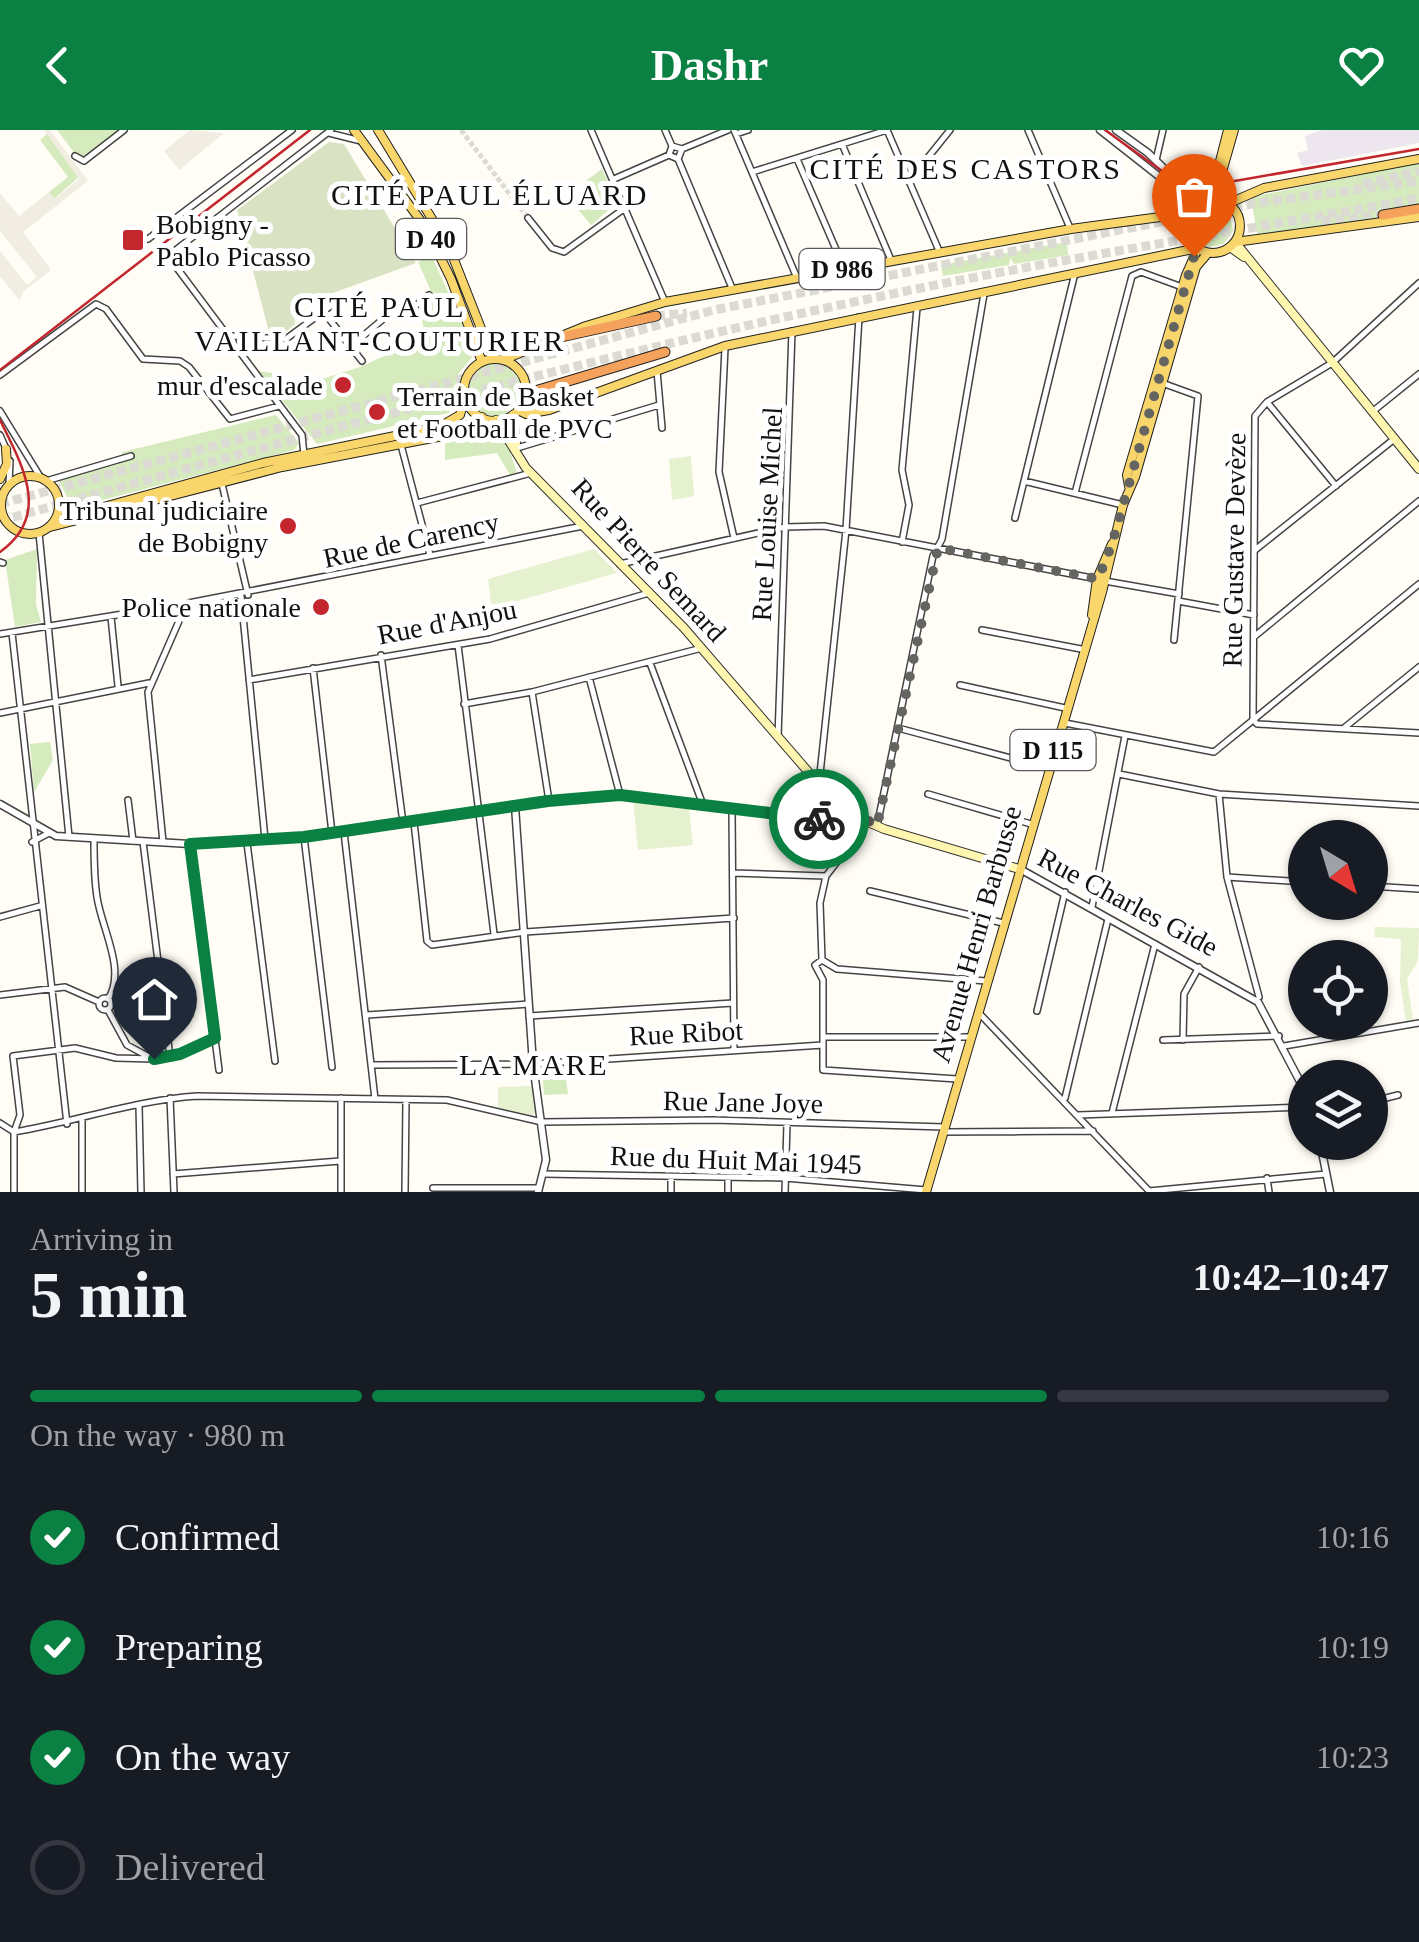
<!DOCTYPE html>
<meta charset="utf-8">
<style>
:root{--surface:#171b24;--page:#242831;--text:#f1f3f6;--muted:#9ea1a6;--line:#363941;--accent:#0b8043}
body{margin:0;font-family:"Times New Roman",serif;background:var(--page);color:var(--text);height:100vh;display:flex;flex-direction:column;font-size:38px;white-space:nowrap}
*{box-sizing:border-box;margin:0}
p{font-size:32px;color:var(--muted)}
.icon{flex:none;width:55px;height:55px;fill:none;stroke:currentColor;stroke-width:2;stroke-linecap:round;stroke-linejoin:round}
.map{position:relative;height:1062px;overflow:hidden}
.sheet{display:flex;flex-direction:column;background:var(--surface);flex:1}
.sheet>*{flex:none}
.needle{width:65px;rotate:142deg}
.controls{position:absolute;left:1288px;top:690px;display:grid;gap:20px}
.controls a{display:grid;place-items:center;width:100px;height:100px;border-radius:50%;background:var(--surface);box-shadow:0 2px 8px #0004;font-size:50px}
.pin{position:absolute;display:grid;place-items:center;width:85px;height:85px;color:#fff;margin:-102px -42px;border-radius:50% 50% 50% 0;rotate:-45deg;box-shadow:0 0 10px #0007}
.pin .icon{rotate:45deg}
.courier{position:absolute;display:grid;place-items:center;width:100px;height:100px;margin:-50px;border:8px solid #0b8043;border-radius:50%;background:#fff;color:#222;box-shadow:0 2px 12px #0007}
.head em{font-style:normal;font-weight:600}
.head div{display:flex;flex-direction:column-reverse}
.head{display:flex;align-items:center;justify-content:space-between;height:170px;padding:0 30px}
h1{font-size:65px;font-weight:600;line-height:75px}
.bar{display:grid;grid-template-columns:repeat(4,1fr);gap:15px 10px;align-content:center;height:120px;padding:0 30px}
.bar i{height:12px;border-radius:8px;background:var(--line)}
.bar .active{background:var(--accent)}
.bar p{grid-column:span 4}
ol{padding:0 30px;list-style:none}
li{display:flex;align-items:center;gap:30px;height:110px}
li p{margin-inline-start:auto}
li .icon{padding:10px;border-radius:50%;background:var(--accent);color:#fff;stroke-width:4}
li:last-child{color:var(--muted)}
li i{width:55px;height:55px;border:5px solid var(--line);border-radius:50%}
header{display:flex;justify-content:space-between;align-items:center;height:130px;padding:0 30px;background:var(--accent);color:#fff;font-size:45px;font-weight:600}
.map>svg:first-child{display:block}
</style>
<header><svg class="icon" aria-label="back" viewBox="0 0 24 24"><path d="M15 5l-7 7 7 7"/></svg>Dashr<svg class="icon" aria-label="heart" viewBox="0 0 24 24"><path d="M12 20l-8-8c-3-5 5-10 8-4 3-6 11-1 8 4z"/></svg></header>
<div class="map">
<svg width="1419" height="1062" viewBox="0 0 1419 1062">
<rect width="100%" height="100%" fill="#fffdf5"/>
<path fill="#eee6ef" d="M1322,0H1419V13L1302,36L1297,23L1308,20L1305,6Z"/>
<path fill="#d5ebbd" d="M57,0H121L84,28L76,25Z
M47,4L80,46L54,69L49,62L68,47L40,10Z
M1419,33V75L1382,89L1257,104L1251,67Z
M602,39L618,72L591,95L576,77L584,71L580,64L587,50Z
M1215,76L1230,85L1233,101L1224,114L1208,117L1195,108L1193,92L1203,79Z
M1067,112L1068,125L1014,134L1010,128L1009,135L943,146L941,135L1038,117L1039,122V117Z
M431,125L476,222L457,246L456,267L449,283L317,314L259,241L279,244L281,250L296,257L360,237L426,207L418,175L432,164L418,132Z
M469 260a26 26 0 1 1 52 0a26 26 0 1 1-52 0Z
M276,285L299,313L294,320L79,376L67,367L59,351L119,334L122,322Z
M492,305L507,313L517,343L510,345L497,323L445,330V313Z
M37,419L36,474L41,492L15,497L5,430Z
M50,612L53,630L34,662L30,614Z
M564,935L568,964L544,965L542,937Z"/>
<path fill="#d9e3c4" d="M329,12L344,14L416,133L294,177L295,194L283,204L269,202L237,80Z"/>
<path fill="#e6f2cf" d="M691,326L694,366L672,370L669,329Z
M594,419L617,443L492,478L488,449Z
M640,669L689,679L693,715L638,720L633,670Z
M1375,797L1419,798L1418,831L1407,849L1413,890L1406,891L1400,852L1401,809L1374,807Z
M532,956L536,982L532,986L498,978V957Z"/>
<path fill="#f1ede2" d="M44,0H50L88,51L23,102L51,140L23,162L20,171L0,146V121L27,155L37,147L0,101V63L19,86L49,62L55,69L79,49Z
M190,0L224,3L179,40L164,21Z"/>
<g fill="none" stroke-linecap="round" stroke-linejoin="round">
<path stroke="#dbdad3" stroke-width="5" stroke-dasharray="5 2.5" stroke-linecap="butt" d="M461,0L528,88"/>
<path stroke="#dbdad3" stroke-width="9" stroke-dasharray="9 4.5" stroke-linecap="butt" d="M1363,54L1419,41
M1322,91L1383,85
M656,186L687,183
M0,374L714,180L1257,73L1419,51
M0,391C305,305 611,221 921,158C1087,124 1253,99 1419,68"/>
<defs>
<path id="minor" d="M591,0L665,172
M665,0L672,16
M734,0L797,148
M1028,0L1070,98
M329,3L361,11
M736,4L748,0
M842,14L891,130
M682,19L728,0
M75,26L84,31L124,0
M678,29L732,158
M797,29L844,138
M1156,30L1163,0
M752,42L887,0L940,123
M614,49L669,25L678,29L682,19L672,16L669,25
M909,51L950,0
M528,88L552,118L564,122L625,78
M148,109L292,0
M323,181L362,231
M231,206L286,209L340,169
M351,216L401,174L415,176L429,165
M725,218L719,342L734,408
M657,241L662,298
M0,245L96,174L106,179L143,229L180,231L189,237L230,289L279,276
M1162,253L1198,266L1174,510
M1267,272L1336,356
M0,281L41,348
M1372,282L1419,244
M0,305L7,321
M401,315L430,425
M517,318L659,275
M295,331L304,325L302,305L168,126L331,0
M46,351L131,326
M1024,351L1123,375
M9,354L10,331
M222,354L248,465
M1075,363L1132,146L1141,142L1182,157
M417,373L531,343
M1015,388L1075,143
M39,403L69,707
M902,412L909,375L902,340L917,178
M1255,420L1393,310
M0,432L3,433
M620,434L785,397L824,396L1097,449
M1105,451L1179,464
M241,466L265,709
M1178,471L1254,485
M111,487L118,556
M982,500L1081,519
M12,503L67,994
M0,504L178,475
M1255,506L1419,371
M458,515L494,804
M381,525L403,693
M650,533L703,675
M313,538L332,703
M589,547L620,665
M249,550L490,509L649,463
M960,555L1065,578
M532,562L549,671
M464,574L532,562L702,518
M0,583L149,553
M1253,589L1255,286L1267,272L1332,233L1419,153
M1253,589L1257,594L1419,603
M1065,593L1214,622L1419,454
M898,598L1048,638
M1344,598L1419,537
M778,607L792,201
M1119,644L1219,664L1419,676
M819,653L846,400L859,187
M928,664L1031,694
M1219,664L1227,747L1259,867
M128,670L133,711
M732,681L734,920
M414,692L427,811L432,815L525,802L734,788
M877,696L933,426L942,409L984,164
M344,702L375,969
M304,707L332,937
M94,710C94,729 94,748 97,767C101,797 127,841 108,869
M32,712L49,703
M143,712L170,927
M163,712L148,562L179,491L178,475L583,396
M247,713L275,931
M190,714L219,940
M734,743L826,746
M1227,747L1305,752
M1370,756L1419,759
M870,761L1003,793
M1092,777L1125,606
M0,787L40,776
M822,830L820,773L826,746L867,693
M0,865L65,857L99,872
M99 874a6 6 0 1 1 12 0a6 6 0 1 1-12 0Z
M108,880L127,915L151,928
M1037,881L1065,762
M978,882L1150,1062
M367,885L529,874
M529,886L733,873
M825,907H970
M1163,910L1279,906
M1183,910L1184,864L1199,837
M1284,916L1419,893
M372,935L533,934L823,915
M957,949L823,940V850L815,835L822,830L837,839L986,851
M170,968L174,1062
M1065,968L1108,789
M1370,972L1398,965
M139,976L141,1062
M1112,983L1155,814
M1078,985L1305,977
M82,991V1062
M0,993L14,1002
M14,1002C75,992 136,970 197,966L447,970L542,992L713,990L944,997
M943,1002L1093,1001
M173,1044L340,1031
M543,1044L785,1048L926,1060
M1267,1048L1269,1062
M433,1058H539
M405,1061L406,970
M1149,1061L1326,1044
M14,1062V1002L20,985L13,926L75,918L116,928L154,929L180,924L215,908
M341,1062V968
M671,1062V1047
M728,1062V1047
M785,1062L787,993"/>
<path id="tertiary" d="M1100,0L1175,59L1191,81
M1116,0L1148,23L1200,73
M0,674L56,706L190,714L304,707L549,671L620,665L842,691L857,683
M515,676L533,934L546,1030L538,1062
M1020,739L1258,872L1305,961
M1320,1012L1330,1062"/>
<path id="secondary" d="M1235,112L1419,339
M1230,117L1244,127
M513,285L516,313
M496,290L526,338L684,498L811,645L868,692L884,699L1019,739"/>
<path id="primary" d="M354,0L426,98L451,149L482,232
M378,0L449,117L493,229
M1186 96a27 27 0 1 1 54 0a27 27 0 1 1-54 0Z
M1210,70L1228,0
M1223,72L1222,42L1234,0
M1227,74L1264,58L1419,29
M1165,81L1175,74L1178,61
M1235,112L1419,87
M464 260a31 31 0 1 1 62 0a31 31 0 1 1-62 0Z
M503,230L586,196L665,172L1071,99L1190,83
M518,280L526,284L549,280L725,216L1198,118
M1 375a29 29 0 1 1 58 0a29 29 0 1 1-58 0Z
M0,349L7,334L6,319
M1129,356L1127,345L1186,145L1198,118
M59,376L71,382L89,381L263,333L439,297L460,285L465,267
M50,397L282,337L453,304L482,287
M1092,485L1097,449L1112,414
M926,1062L1102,462L1123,375L1135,347L1196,137L1208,123"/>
<path id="motorway" d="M1383,85L1419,79
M561,207L656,186
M525,264L665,222"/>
</defs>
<use href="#minor" stroke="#444" stroke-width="8"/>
<use href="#tertiary" stroke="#444" stroke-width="9"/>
<use href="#secondary" stroke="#333" stroke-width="10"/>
<use href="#primary" stroke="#222" stroke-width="10"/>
<use href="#motorway" stroke="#222" stroke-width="11"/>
<use href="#minor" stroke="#fff" stroke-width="5"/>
<use href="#tertiary" stroke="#fff" stroke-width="6"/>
<use href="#secondary" stroke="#fff6b0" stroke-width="8"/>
<use href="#primary" stroke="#f9d66b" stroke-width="8"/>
<use href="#motorway" stroke="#f5a25d" stroke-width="9"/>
<path stroke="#c4262e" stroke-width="2.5" d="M1105,0L1169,46L1206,56L1419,19
M0,240L310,0
M0,290C22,335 52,385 0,422"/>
</g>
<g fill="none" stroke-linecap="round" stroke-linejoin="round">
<path stroke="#646461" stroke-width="10" stroke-dasharray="0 18" d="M819,689L847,690L857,684L877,696L938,418L1098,449L1112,414L1194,126"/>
<path stroke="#0b8043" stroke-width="12" d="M154,929L180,924L215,908L190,714L304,707L548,671L620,665L819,689"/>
</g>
<g fill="#c4262e" stroke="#fff" stroke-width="4">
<rect x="121" y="98" width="24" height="24" rx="5"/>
<circle cx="343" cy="255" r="10"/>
<circle cx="377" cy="282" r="10"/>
<circle cx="288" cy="396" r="10"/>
<circle cx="321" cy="477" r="10"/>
</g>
<g text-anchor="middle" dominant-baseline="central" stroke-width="10" stroke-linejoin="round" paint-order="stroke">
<g fill="#fff" stroke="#585858" stroke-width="2.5">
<rect x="396" y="89" width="70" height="40" rx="8"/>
<rect x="799.5" y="119" width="85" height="40" rx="8"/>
<rect x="1010.5" y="600" width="85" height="40" rx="8"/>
</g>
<g font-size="25" font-weight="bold" fill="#111">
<text x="431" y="109">D 40</text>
<text x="842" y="139">D 986</text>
<text x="1053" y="620">D 115</text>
</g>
<g font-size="28" fill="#111" stroke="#fff" text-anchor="end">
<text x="156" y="94" text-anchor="start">Bobigny -<tspan x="156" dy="32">Pablo Picasso</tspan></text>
<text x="323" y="255">mur d'escalade</text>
<text x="397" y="266" text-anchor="start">Terrain de Basket<tspan x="397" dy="32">et Football de PVC</tspan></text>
<text x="268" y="380">Tribunal judiciaire<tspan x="268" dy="32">de Bobigny</tspan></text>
<text x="301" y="477">Police nationale</text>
</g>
<g font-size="28" fill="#111" stroke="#fff">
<text transform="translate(767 384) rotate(-87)">Rue Louise Michel</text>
<text transform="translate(411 410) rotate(-12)">Rue de Carency</text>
<text transform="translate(1234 420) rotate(-89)">Rue Gustave Devèze</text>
<text transform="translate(649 430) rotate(47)">Rue Pierre Semard</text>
<text transform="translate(447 492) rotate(-11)">Rue d'Anjou</text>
<text transform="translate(1128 772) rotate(28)">Rue Charles Gide</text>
<text transform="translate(976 804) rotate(-74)">Avenue Henri Barbusse</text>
<text transform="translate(686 903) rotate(-3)">Rue Ribot</text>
<text transform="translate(743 972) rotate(1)">Rue Jane Joye</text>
<text transform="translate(736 1030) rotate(2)">Rue du Huit Mai 1945</text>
</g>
<g font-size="30" letter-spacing="2.5" fill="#111" stroke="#fff">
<text x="966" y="38">CITÉ DES CASTORS</text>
<text x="490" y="64">CITÉ PAUL ÉLUARD</text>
<text x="380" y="176">CITÉ PAUL<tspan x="380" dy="34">VAILLANT-COUTURIER</tspan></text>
<text x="534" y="934">LA MARE</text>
</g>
</g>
</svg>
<div class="controls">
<a><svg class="needle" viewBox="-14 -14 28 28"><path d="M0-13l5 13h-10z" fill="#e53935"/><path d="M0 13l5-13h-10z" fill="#9ea1a6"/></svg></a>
<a><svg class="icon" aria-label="locate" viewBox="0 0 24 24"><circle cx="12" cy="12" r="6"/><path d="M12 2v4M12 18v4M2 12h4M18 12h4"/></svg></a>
<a><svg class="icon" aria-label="layers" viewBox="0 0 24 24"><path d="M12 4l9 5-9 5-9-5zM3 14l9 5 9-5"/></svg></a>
</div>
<div class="pin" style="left:1194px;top:126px;background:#ea580c"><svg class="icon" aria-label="bag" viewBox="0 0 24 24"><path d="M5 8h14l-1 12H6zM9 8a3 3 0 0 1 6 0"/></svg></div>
<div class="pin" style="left:154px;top:929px;background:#1f2937"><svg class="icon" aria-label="home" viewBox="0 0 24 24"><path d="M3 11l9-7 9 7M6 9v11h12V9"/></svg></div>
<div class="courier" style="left:819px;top:689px"><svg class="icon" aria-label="bike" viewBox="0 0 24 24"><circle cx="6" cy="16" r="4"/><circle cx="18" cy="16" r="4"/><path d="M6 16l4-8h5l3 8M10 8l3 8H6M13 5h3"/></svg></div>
</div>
<section class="sheet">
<div class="head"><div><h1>5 min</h1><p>Arriving in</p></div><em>10:42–10:47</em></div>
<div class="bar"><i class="active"></i><i class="active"></i><i class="active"></i><i></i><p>On the way · 980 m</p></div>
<ol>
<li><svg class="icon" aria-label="check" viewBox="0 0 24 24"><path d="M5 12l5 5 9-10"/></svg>Confirmed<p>10:16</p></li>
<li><svg class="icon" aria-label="check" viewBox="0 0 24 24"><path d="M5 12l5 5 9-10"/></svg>Preparing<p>10:19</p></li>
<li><svg class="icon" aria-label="check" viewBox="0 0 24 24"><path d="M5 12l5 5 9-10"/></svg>On the way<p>10:23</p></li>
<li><i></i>Delivered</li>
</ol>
</section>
